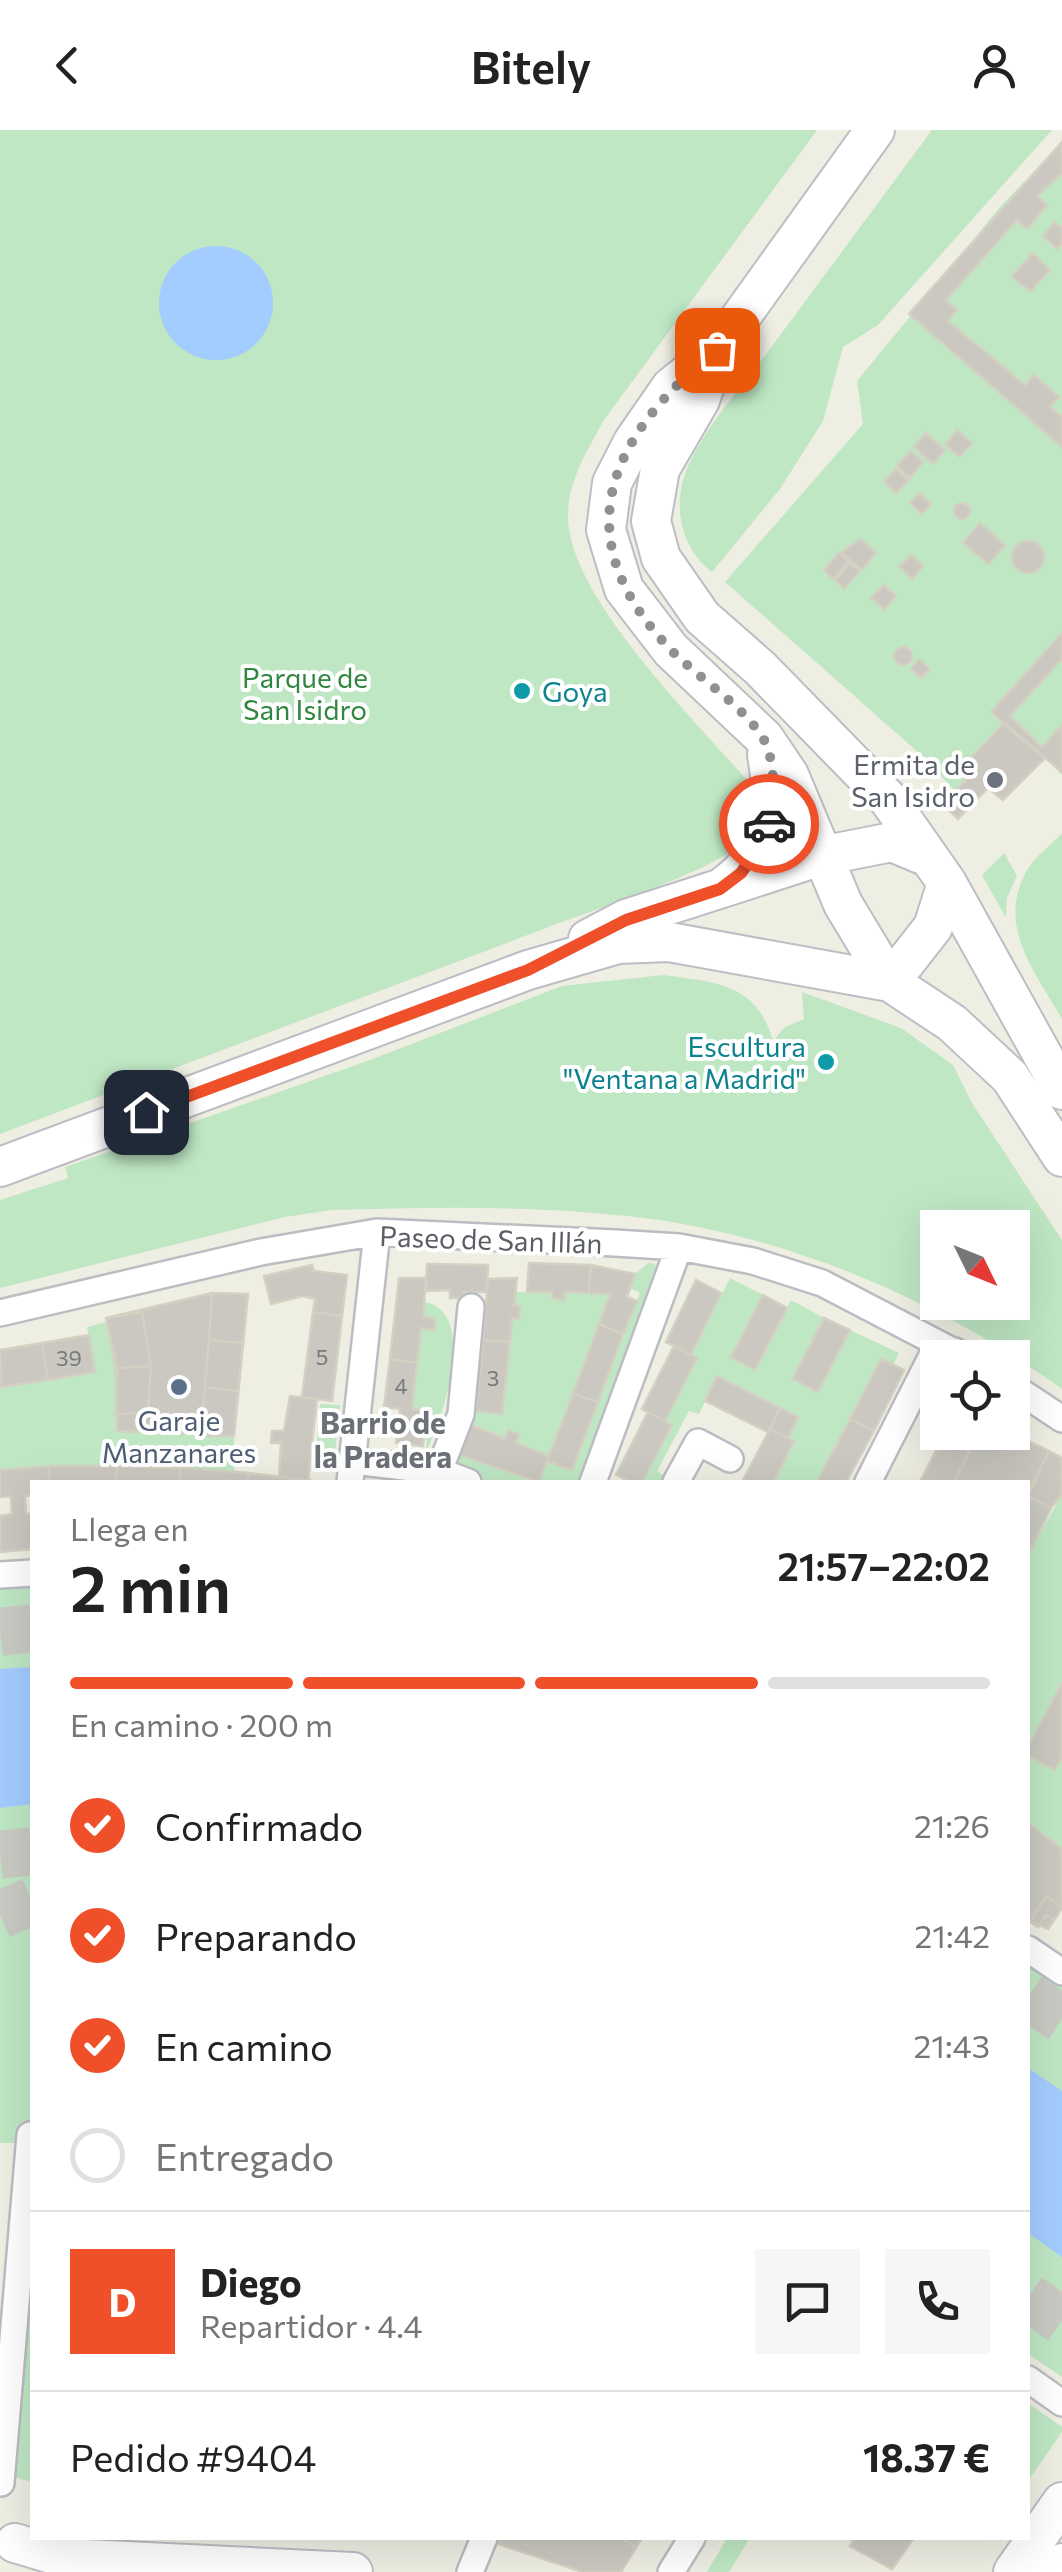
<!DOCTYPE html>
<html lang="es">
<meta charset="utf-8">
<style>
:root{--surface:#fff;--page:#f6f6f6;--text:#222;--muted:#767676;--line:#e0e0e0;--accent:#ef4f29}
body{margin:0;font-family:Commissioner,sans-serif;background:var(--page);color:var(--text);height:100vh;display:flex;flex-direction:column;font-size:38px;white-space:nowrap}
*{box-sizing:border-box;margin:0}
p{font-size:32px;color:var(--muted)}
.icon{flex:none;width:55px;height:55px;fill:none;stroke:currentColor;stroke-width:2;stroke-linecap:round;stroke-linejoin:round}
.map{position:relative;flex:1;overflow:hidden}
.sheet{position:absolute;left:30px;top:1350px;width:1000px;height:1060px;display:flex;flex-direction:column;background:var(--surface);border-radius:0px;box-shadow:0 10px 40px #0002}
.sheet>*{flex:none}
.needle{width:65px;rotate:133deg}
.fabs{position:absolute;left:920px;top:1080px;display:grid;gap:20px}
.fabs a{display:grid;place-items:center;width:110px;height:110px;border-radius:0px;background:var(--surface);box-shadow:0 10px 40px #0002;font-size:50px}
.pin{position:absolute;display:grid;place-items:center;width:85px;height:85px;color:#fff;margin:-42px;border-radius:20px;box-shadow:0 5px 15px #0006}
.courier{position:absolute;display:grid;place-items:center;width:100px;height:100px;margin:-50px;border:8px solid #ef4f29;border-radius:50%;background:#fff;color:#222;box-shadow:0 2px 12px #0007}
.headline em{font-style:normal;font-weight:600}
.headline div{display:flex;flex-direction:column-reverse}
.headline{display:flex;align-items:center;justify-content:space-between;height:170px;padding:0 40px}
h1{font-size:65px;font-weight:600;line-height:75px}
.bar{display:grid;grid-template-columns:repeat(4,1fr);gap:15px 10px;align-content:center;height:120px;padding:0 40px}
.bar i{height:12px;border-radius:8px;background:var(--line)}
.bar .active{background:var(--accent)}
.bar p{grid-column:span 4}
.line{display:flex;align-items:center;gap:25px;padding:0 40px;border-top:2px solid var(--line)}
.line div{flex:1}
.round{display:grid;place-items:center;flex:none;width:105px;height:105px;border-radius:0px;background:var(--page)}
ol{padding:0 40px;list-style:none}
li{display:flex;align-items:center;gap:30px;height:110px}
li p{margin-inline-start:auto}
li .icon{padding:10px;border-radius:50%;background:var(--accent);color:#fff;stroke-width:4}
li:last-child{color:var(--muted)}
li i{width:55px;height:55px;border:5px solid var(--line);border-radius:50%}
header{display:flex;justify-content:space-between;align-items:center;height:130px;padding:0 40px;background:var(--surface);font-size:45px;font-weight:600}
.map>svg:first-child{display:block}
</style>
<header><svg class="icon" aria-label="back" viewBox="0 0 24 24"><path d="M15 5l-7 7 7 7"/></svg>Bitely<svg class="icon" aria-label="person" viewBox="0 0 24 24"><circle cx="12" cy="8" r="4"/><path d="M4 21q1-7 8-7t8 7"/></svg></header>
<div class="map">
<svg width="1062" height="2442" viewBox="0 0 1062 2442">
<rect width="100%" height="100%" fill="#efeee3"/>
<path fill="#bfe7c4" fill-rule="evenodd" d="M0,0H817L604,290C587,321 567,352 568,389C571,469 696,591 747,650C754,672 759,695 741,714C715,740 586,783 546,798C364,867 182,935 0,1004Z
M932,0H1052L878,195L843,217L823,291L780,359L712,442C683,420 673,381 684,347C699,303 737,263 764,227C820,151 876,76 932,0Z
M1062,12V645L1045,628L975,641L942,673L953,659L919,623L725,452L863,294L857,251L1001,76Z
M1062,703V889C1034,840 994,793 1029,737C1037,725 1052,714 1062,703Z
M1004,723L1017,746L1007,768L1006,788L982,745Z
M663,845C715,852 757,853 773,911L785,897L804,889L802,862L901,898L953,935L972,973L1062,1110V1259C942,1172 792,1107 644,1088C542,1075 434,1077 332,1080L285,1087L0,1158V1070L68,1048L65,1037L370,930L562,856ZM938,1098H1012V1172H938Z
M650,1132L659,1137L587,1352H539L547,1331L572,1340L640,1163L630,1158L635,1144Z
M730,1148L763,1165L731,1227L754,1240L791,1170L824,1188L793,1249L818,1262L850,1200L899,1223L893,1235L881,1230L818,1352H774L794,1311L770,1299L780,1278L717,1247L699,1284L689,1281L657,1341L666,1347L664,1352H642L672,1295L665,1291L697,1228L691,1225Z
M515,1162L610,1164L549,1326L516,1313L519,1303L508,1300L505,1309L471,1295L476,1281L502,1284Z
M425,1172C479,1182 442,1292 426,1322L427,1282L412,1279L421,1198L433,1200L423,1187Z
M106,1192L116,1242L117,1301L234,1306V1342L117,1336L0,1340V1257L95,1242L87,1197Z
M320,1274L340,1275L335,1323L316,1321Z
M453,1322L460,1325L534,1352H485L447,1338Z
M1062,1364V1553L1028,1617V1425Z
M32,1449V2352L0,2343L15,2013H0V1452Z
M1028,1625L1055,1639L1062,1627V1719L1028,1693Z
M1028,1830L1062,1851V2247L1028,2224Z
M1028,2273L1062,2297V2302L1028,2351Z
M727,2408H750L729,2442H707Z"/>
<path fill="#a3ccff" d="M159 173a57 57 0 1 1 114 0a57 57 0 1 1-114 0Z
M32,1537V1674L0,1678V1539Z
M1028,1938L1062,1961V2127L1028,2103Z"/>
<path fill="#cac8c1" stroke="#d4d0c2" stroke-width="2.5" d="M1062,12V43L1037,66L1047,75L1027,99L1017,90L946,170L957,180L948,191L1025,255L1034,245L1059,267L1050,277L1062,287V317L909,184Z
M1055,92L1062,98V113L1057,119L1043,106Z
M1033,123L1050,140L1030,162L1012,146Z
M957,300L972,313L960,327L945,315Z
M926,303L945,320L933,334L914,317Z
M910,321L923,332L910,348L897,336Z
M896,339L908,350L896,363L884,352Z
M919,363L931,374L922,384L910,373Z
M954 381a8 8 0 1 1 16 0a8 8 0 1 1-16 0Z
M980,393L1005,415L988,434L963,413Z
M860,409L876,423L862,440L841,423Z
M1012 427a16 16 0 1 1 32 0a16 16 0 1 1-32 0Z
M839,423L848,431L833,449L824,440Z
M911,425L923,436L912,449L899,437Z
M850,433L860,441L844,459L835,450Z
M884,455L896,466L884,479L871,468Z
M1062,503V529L1010,586L1042,617L1062,595V642L991,582Z
M894 526a9 9 0 1 1 18 0a9 9 0 1 1-18 0Z
M919,529L930,539L921,548L911,539Z
M1003,594L1045,628L1003,670L988,658L958,689L942,673L975,641L966,633Z
M529,1133L591,1135L589,1163L565,1162V1170L552,1168V1162H527Z
M427,1134L488,1135L487,1162H463V1168H450V1160L426,1161Z
M312,1135L314,1141L347,1145L342,1186L313,1182L315,1169L303,1166L271,1174L264,1146Z
M591,1135L635,1144L627,1167L637,1171L623,1204L599,1194L610,1164L589,1163Z
M399,1148H426L423,1187L435,1189L434,1200L421,1198L417,1233L390,1229Z
M517,1148L514,1175L520,1176L519,1189L512,1188L510,1212L483,1210L488,1149Z
M696,1150L721,1163L691,1225L666,1212Z
M212,1163L248,1164L243,1213L209,1210Z
M212,1163L248,1164L234,1306L117,1301L116,1242L106,1188Z
M763,1165L787,1178L755,1240L731,1227Z
M142,1182L151,1236L117,1238L106,1188Z
M313,1182L342,1186L332,1271L302,1267Z
M824,1188L850,1200L818,1262L793,1249Z
M599,1194L623,1204L598,1272L573,1264Z
M89,1205L95,1242L48,1250L42,1213Z
M209,1210L243,1213L238,1261L205,1257Z
M483,1210L510,1212L502,1284L476,1281Z
M42,1213L48,1250L1,1257L0,1220Z
M674,1216L697,1228L665,1291L642,1279Z
M390,1229L417,1233L412,1279L427,1281L423,1316L396,1313L400,1279L384,1277Z
M881,1229L904,1240L874,1301L850,1289Z
M151,1236L148,1283L116,1284L117,1238Z
M717,1246L780,1278L768,1302L705,1271Z
M205,1257L238,1261L234,1306H201Z
M573,1264L598,1272L572,1340L547,1331Z
M290,1266L317,1269L308,1351L279,1347L281,1313H271L272,1301H284Z
M780,1278L798,1287L788,1308L770,1299Z
M648,1282L672,1295L642,1352H631L616,1345Z
M850,1289L874,1301L846,1352H823L818,1350Z
M471,1295L505,1309L508,1300L519,1304L516,1313L549,1326L539,1352L460,1325Z
M1012,1298L1026,1305L1024,1309L1049,1321L1028,1363V1352H954L979,1302H1012Z
M770,1299L794,1311L774,1352H742Z
M945,1302H979L970,1321L943,1307Z
M943,1307L970,1321L954,1352H920Z
M1049,1321L1062,1328V1364L1051,1378L1028,1366Z
M49,1336H117L116,1352H49Z
M49,1336V1352H32V1365L25,1366L26,1384H32V1419L0,1422V1386L12,1384L11,1366L0,1367V1340Z
M117,1336L180,1338V1352H116Z
M180,1338H187L248,1343L247,1352H180Z
M248,1343L310,1350L309,1352H247Z
M1028,1366L1051,1378L1028,1425Z
M1062,1553V1627L1055,1640L1028,1625V1617Z
M1028,1693L1062,1719V1778L1048,1799L1028,1790Z
M1046,1766L1062,1778L1054,1790L1046,1785L1038,1797L1030,1792Z
M496,2408H621L636,2417L621,2442H583L495,2413Z
M496,2408H642L621,2442H583L495,2413Z
M848,2408H911L913,2409L892,2439L850,2416L853,2411Z"/>
<g fill="none" stroke-linecap="round" stroke-linejoin="round">
<path stroke="#cacac4" stroke-width="48" stroke-dasharray="48 24" stroke-linecap="butt" d="M0,1502L32,1498
M0,1725L32,1721
M0,1785L32,1771
M1028,1867L1062,1889
M1028,2167L1062,2191"/>
<defs>
<path id="street" d="M0,1183L261,1122L377,1102L615,1113L679,1117L753,1131L822,1153L966,1228
M1012,1256L1062,1289
M353,1331L439,1341L468,1352
M439,1341L461,1284L471,1177
M350,1352L377,1102
M593,1352L679,1117
M676,1352L698,1312L730,1329
M868,1352L932,1226L955,1221
M0,1445L32,1443
M1028,1819L1062,1842
M1028,2249L1062,2273
M1,2353L30,2005
M470,2442L484,2408
M671,2442L692,2408"/>
<path id="secondary" d="M875,0L717,220L671,257L633,312L612,353L606,400L624,459L671,520L764,608L789,645L843,774L890,852L952,893L1010,947L1062,1027
M717,220L700,270L660,339L651,391L661,428L702,487L760,538L889,670L947,753L1062,960
M724,756C773,719 777,682 767,625
M588,809L626,789L821,726L892,712L928,727
M890,852L933,797L947,753
M0,1037L528,840L618,814L669,812L890,852
M15,2413L65,2428L353,2442
M1013,2442L1062,2372
M1055,2442L1062,2433"/>
</defs>
<use href="#street" stroke="#bbbdc3" stroke-width="30"/>
<use href="#secondary" stroke="#bcbec5" stroke-width="42"/>
<use href="#street" stroke="#fff" stroke-width="25"/>
<use href="#secondary" stroke="#fff" stroke-width="38"/>
</g>
<g fill="none" stroke-linecap="round" stroke-linejoin="round">
<path stroke="#8f9191" stroke-width="10" stroke-dasharray="0 18" d="M717,220C607,307 563,409 672,521C700,549 737,571 761,605C776,626 775,669 769,694"/>
<path stroke="#ef4f29" stroke-width="12" d="M146,982L528,840L626,790L720,759L741,743L767,706L769,694"/>
</g>
<g fill="#0f9aa8" stroke="#fff" stroke-width="4">
<circle cx="522" cy="561" r="10"/>
<circle cx="826" cy="932" r="10"/>
</g>
<circle fill="#6b7280" stroke="#fff" stroke-width="4" cx="995" cy="650" r="10"/>
<circle fill="#5c6f8a" stroke="#fff" stroke-width="4" cx="179" cy="1257" r="10"/>
<g text-anchor="middle" dominant-baseline="central" stroke-width="8" stroke-linejoin="round" paint-order="stroke">
<g font-size="22" fill="#77797c">
<text x="322" y="1226">5</text>
<text x="69" y="1227">39</text>
<text x="493" y="1247">3</text>
<text x="401" y="1255">4</text>
</g>
<g font-size="28" fill="#318640" stroke="#fff">
<text x="305" y="547">Parque de<tspan x="305" dy="32">San Isidro</tspan></text>
</g>
<g font-size="28" fill="#0d838f" stroke="#fff" text-anchor="start">
<text x="542" y="561">Goya</text>
<text x="806" y="916" text-anchor="end">Escultura<tspan x="806" dy="32">"Ventana a Madrid"</tspan></text>
</g>
<g font-size="28" fill="#5b616d" stroke="#fff" text-anchor="end">
<text x="975" y="634">Ermita de<tspan x="975" dy="32">San Isidro</tspan></text>
</g>
<g font-size="28" fill="#5b5f65" stroke="#fff">
<text transform="translate(491 1109) rotate(2)">Paseo de San Illán</text>
</g>
<g font-size="28" fill="#4e5e75" stroke="#fff">
<text x="179" y="1290">Garaje<tspan x="179" dy="32">Manzanares</tspan></text>
</g>
<g font-size="30" font-weight="bold" fill="#6c7077" stroke="#fff">
<text x="383" y="1291">Barrio de<tspan x="383" dy="34">la Pradera</tspan></text>
</g>
</g>
</svg>
<div class="fabs">
<a><svg class="needle" viewBox="-14 -14 28 28"><path d="M0-13l5 13h-10z" fill="#e53935"/><path d="M0 13l5-13h-10z" fill="#767676"/></svg></a>
<a><svg class="icon" aria-label="locate" viewBox="0 0 24 24"><circle cx="12" cy="12" r="6"/><path d="M12 2v4M12 18v4M2 12h4M18 12h4"/></svg></a>
</div>
<div class="pin" style="left:717px;top:220px;background:#ea580c"><svg class="icon" aria-label="bag" viewBox="0 0 24 24"><path d="M5 8h14l-1 12H6zM9 8a3 3 0 0 1 6 0"/></svg></div>
<div class="pin" style="left:146px;top:982px;background:#1f2937"><svg class="icon" aria-label="home" viewBox="0 0 24 24"><path d="M3 11l9-7 9 7M6 9v11h12V9"/></svg></div>
<div class="courier" style="left:769px;top:694px"><svg class="icon" aria-label="car" viewBox="0 0 24 24"><path d="M5 17H2v-5l4-1 3-4h7l3 4 3 1v5h-3M9 17h6M6 11h13"/><circle cx="7" cy="17" r="2"/><circle cx="17" cy="17" r="2"/></svg></div>
<section class="sheet">
<div class="headline"><div><h1>2 min</h1><p>Llega en</p></div><em>21:57–22:02</em></div>
<div class="bar"><i class="active"></i><i class="active"></i><i class="active"></i><i></i><p>En camino · 200 m</p></div>
<ol>
<li><svg class="icon" aria-label="check" viewBox="0 0 24 24"><path d="M5 12l5 5 9-10"/></svg>Confirmado<p>21:26</p></li>
<li><svg class="icon" aria-label="check" viewBox="0 0 24 24"><path d="M5 12l5 5 9-10"/></svg>Preparando<p>21:42</p></li>
<li><svg class="icon" aria-label="check" viewBox="0 0 24 24"><path d="M5 12l5 5 9-10"/></svg>En camino<p>21:43</p></li>
<li><i></i>Entregado</li>
</ol>
<div class="line" style="height:180px"><b class="round" style="background:var(--accent);color:#fff">D</b><div><b>Diego</b><p>Repartidor · 4.4</p></div><a class="round"><svg class="icon" aria-label="chat" viewBox="0 0 24 24"><path d="M4 5h16v11H9l-5 4z"/></svg></a><a class="round"><svg class="icon" aria-label="phone" viewBox="0 0 24 24"><path d="M5 4h4l2 5-3 2q2 4 5 5l2-3 5 2v4C11 20 4 13 5 4z"/></svg></a></div>
<div class="line" style="height:130px"><div>Pedido #9404</div><b>18.37 €</b></div>
</section>
</div>
